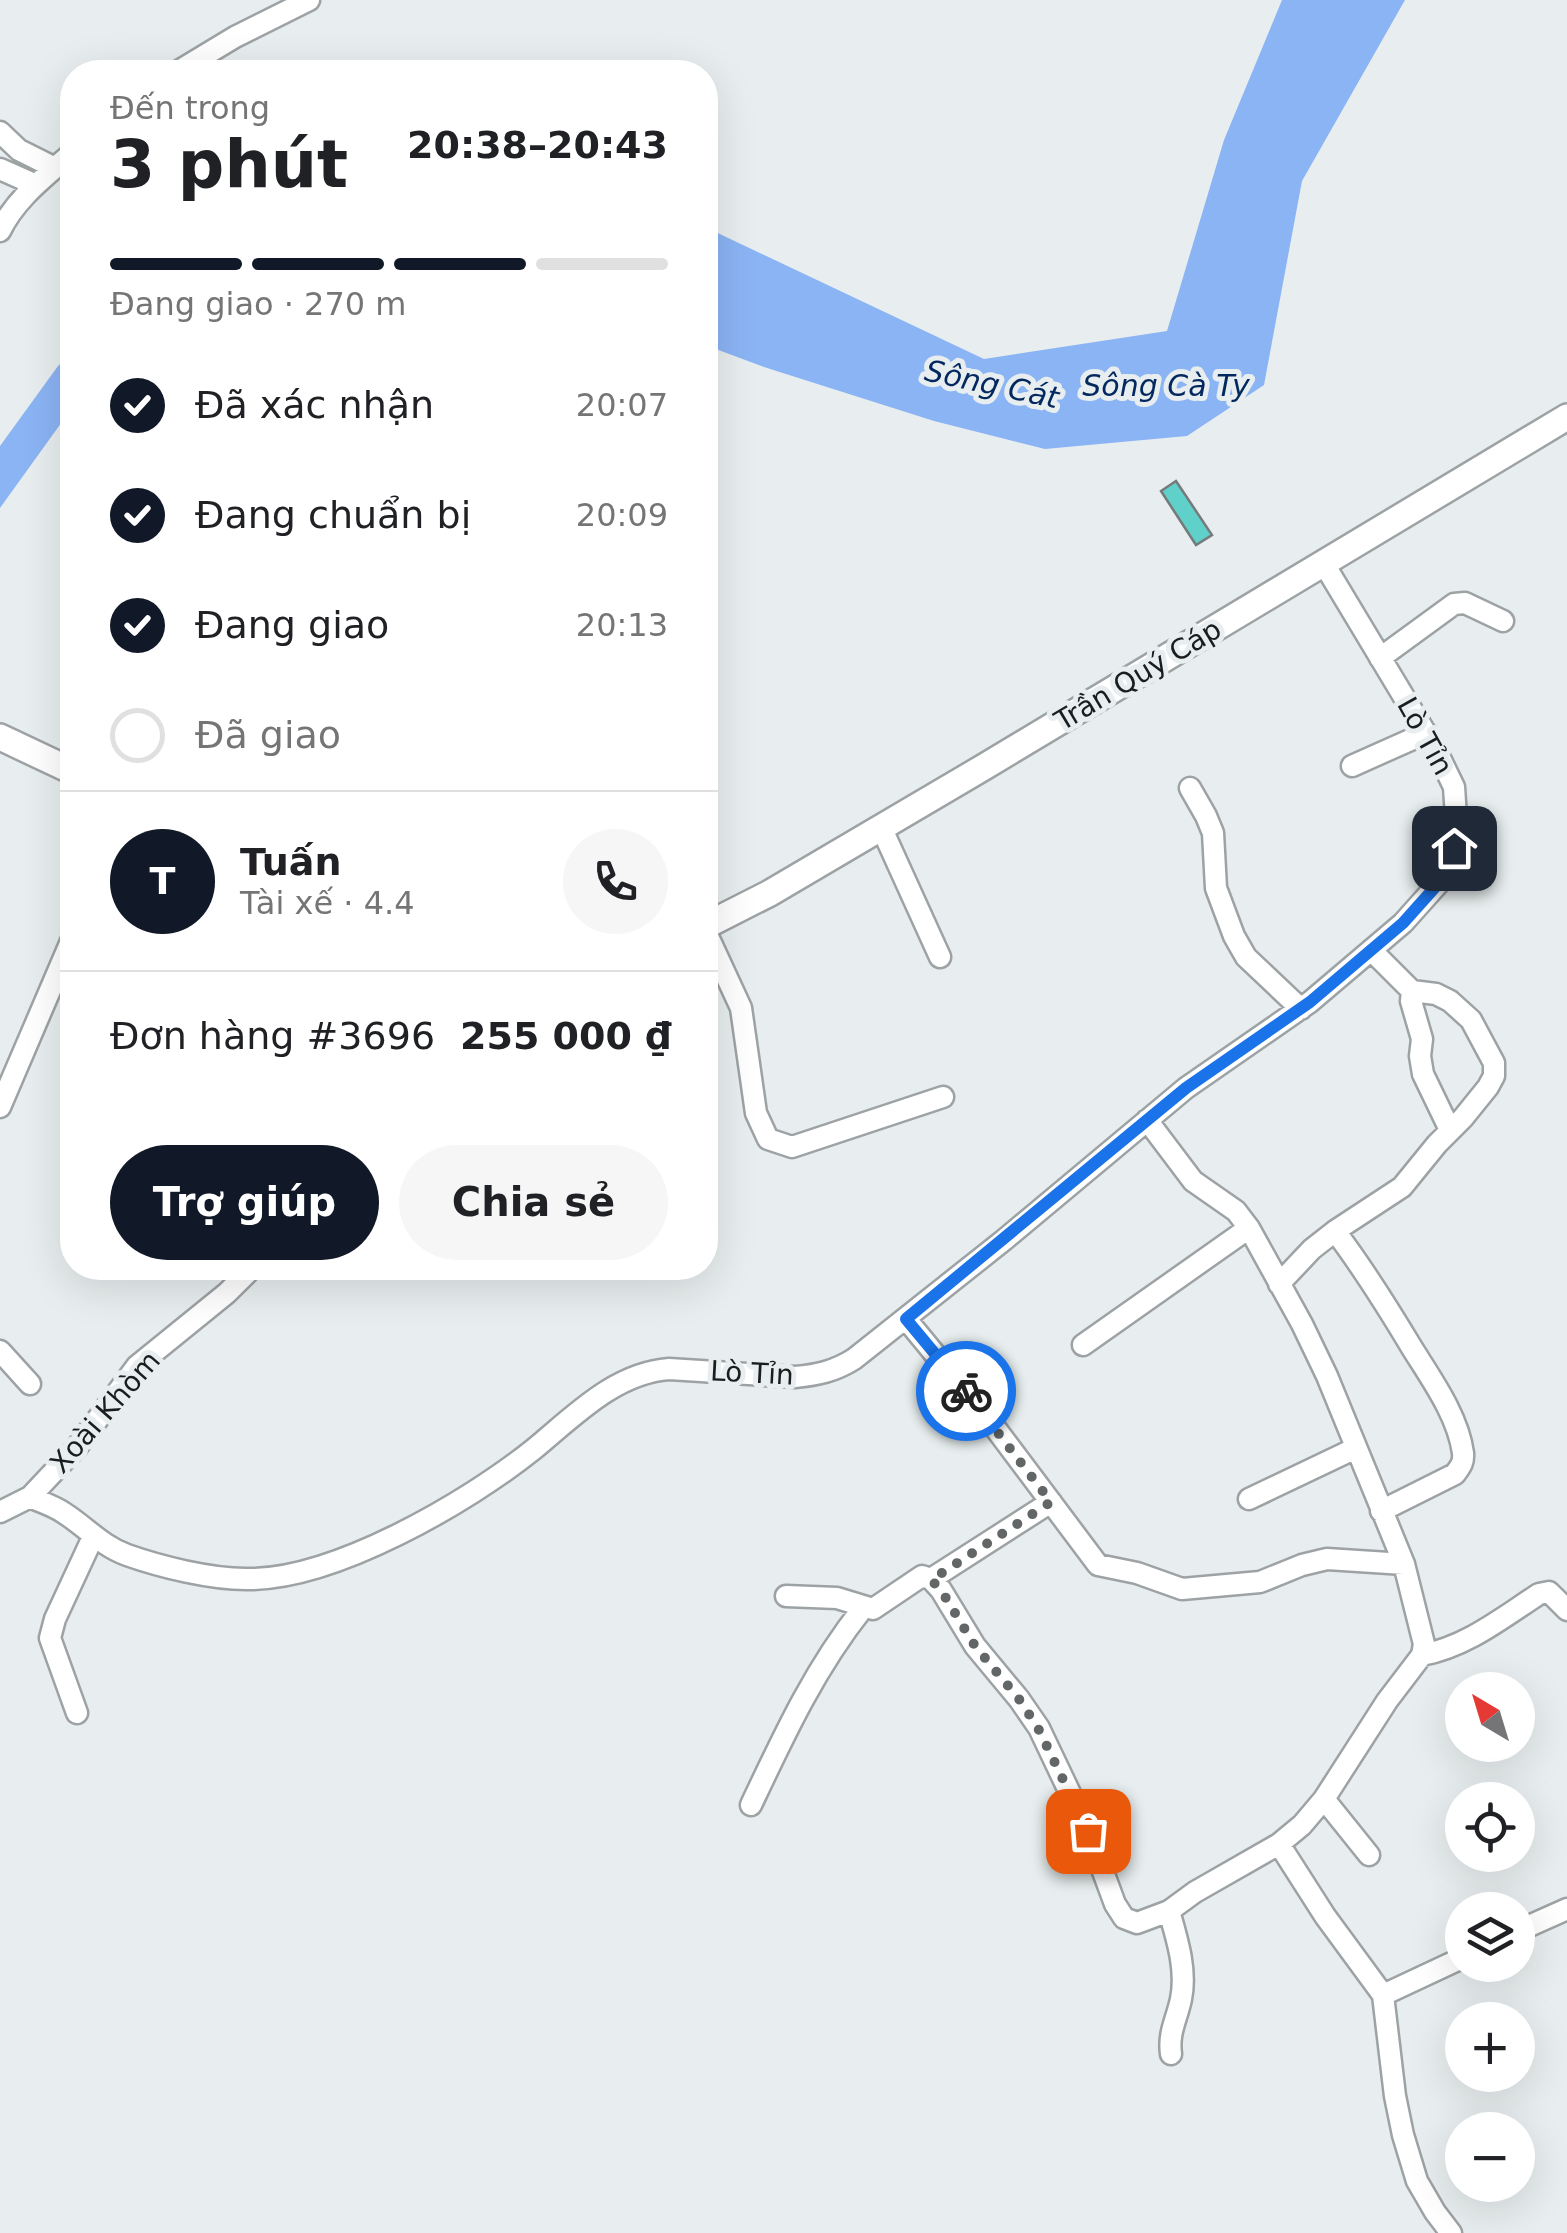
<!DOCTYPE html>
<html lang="vi">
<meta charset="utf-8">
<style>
:root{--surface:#fff;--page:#f6f6f6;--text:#202124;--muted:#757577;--line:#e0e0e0;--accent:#111827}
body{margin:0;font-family:"DejaVu Sans",sans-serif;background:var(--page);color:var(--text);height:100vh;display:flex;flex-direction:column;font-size:38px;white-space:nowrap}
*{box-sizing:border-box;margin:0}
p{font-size:32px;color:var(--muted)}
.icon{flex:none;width:55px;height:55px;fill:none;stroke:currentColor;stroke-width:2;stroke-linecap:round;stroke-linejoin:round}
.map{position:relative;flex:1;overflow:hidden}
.drawer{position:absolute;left:60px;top:60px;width:658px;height:1220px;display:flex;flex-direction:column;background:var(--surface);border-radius:40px;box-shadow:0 10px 40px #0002}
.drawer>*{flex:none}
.needle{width:65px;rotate:322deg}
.controls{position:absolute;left:1445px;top:1672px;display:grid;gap:20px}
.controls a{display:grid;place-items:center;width:90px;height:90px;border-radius:50%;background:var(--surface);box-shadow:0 10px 40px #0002;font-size:50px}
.pin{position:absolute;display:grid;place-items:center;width:85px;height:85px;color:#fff;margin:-42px;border-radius:20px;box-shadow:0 5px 15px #0006}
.courier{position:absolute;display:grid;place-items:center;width:100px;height:100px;margin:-50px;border:8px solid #1a73e8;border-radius:50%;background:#fff;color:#222;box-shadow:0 2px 12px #0007}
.overview em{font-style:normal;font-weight:800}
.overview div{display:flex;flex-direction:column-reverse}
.overview{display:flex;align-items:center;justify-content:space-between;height:170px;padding:0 50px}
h1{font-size:65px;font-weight:800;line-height:75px}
.bar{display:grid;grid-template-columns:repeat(4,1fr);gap:15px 10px;align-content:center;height:120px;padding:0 50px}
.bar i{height:12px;border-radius:8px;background:var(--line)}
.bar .current{background:var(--accent)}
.bar p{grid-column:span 4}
.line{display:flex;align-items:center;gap:25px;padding:0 50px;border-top:2px solid var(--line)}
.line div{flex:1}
.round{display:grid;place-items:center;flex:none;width:105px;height:105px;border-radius:52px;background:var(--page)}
ol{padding:0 50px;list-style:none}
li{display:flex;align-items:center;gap:30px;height:110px}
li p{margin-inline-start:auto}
li .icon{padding:10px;border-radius:50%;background:var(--accent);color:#fff;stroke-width:4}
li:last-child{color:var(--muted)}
li i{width:55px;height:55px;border:5px solid var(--line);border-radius:50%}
.cta{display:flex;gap:20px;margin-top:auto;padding:20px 50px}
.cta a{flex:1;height:115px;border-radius:60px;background:var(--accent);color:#fff;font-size:40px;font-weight:800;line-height:115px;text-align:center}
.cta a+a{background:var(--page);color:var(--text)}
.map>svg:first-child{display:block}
</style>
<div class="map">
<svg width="1567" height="2233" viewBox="0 0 1567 2233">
<rect width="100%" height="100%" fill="#e8eeef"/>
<path fill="#8bb4f4" d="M1282,0H1405L1302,181L1264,385L1187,436L1045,449L934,421L767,368L705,345V227L984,359L1167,331L1224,140Z
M72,352V408L0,508V446L58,366Z"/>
<path fill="#60d0ca" stroke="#757a7a" stroke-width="2.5" d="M1176,481L1212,535L1196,545L1161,491Z"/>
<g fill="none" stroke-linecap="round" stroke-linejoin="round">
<defs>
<path id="minor" d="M177,72L235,37L309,0
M0,132L19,150L55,168
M0,169L36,185
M0,231C16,198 45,177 72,153
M1380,658L1454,604L1465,603L1503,621
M1352,766L1426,733
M1190,788L1206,816L1213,833L1216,888L1234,936L1246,957L1301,1009
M881,827L940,957
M705,930L741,1008L756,1113L768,1139L792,1147L943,1097
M1412,991L1411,1001L1422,1039L1420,1056L1423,1074L1450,1130
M0,1107L72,939
M1335,1231C1363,1268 1388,1308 1412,1348C1432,1380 1458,1416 1463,1453C1464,1463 1460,1467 1455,1474L1381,1511
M1279,1284L1312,1249L1335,1231L1402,1187L1437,1144L1463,1118L1488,1087L1494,1076V1063L1471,1020L1450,1001L1436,994L1412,991L1371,950
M906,1319L990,1421L1098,1565L1137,1573L1182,1589L1260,1582L1302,1565L1327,1559L1404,1564
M1083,1345L1249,1228
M0,1351L30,1384
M30,1497C41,1502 54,1506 64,1513C86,1527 102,1546 127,1555C161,1567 210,1579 246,1579C333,1581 468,1502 534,1449C574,1416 615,1373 669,1369L795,1377C818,1375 835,1371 854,1359L1004,1240L1186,1088L1310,1002L1403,923L1437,885L1446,870L1457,832L1454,787L1437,752L1324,564
M1249,1499L1356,1448
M0,1512L30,1497L77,1447L137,1366L227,1293L252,1268
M931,1579L1051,1502
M786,1596L837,1598L873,1609L922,1576L931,1579L941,1590L975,1646L1019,1699L1039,1728L1088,1831L1115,1904L1124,1918L1137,1923L1169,1911L1195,1892L1279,1844L1302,1825L1324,1799L1387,1701L1422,1655L1424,1644L1404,1564L1327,1376L1302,1324L1249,1228L1236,1211L1193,1181L1147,1120
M1422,1655C1466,1647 1502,1618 1539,1594L1549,1592L1567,1610
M77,1713L50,1638L55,1619L93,1537
M1324,1799L1369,1855
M751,1805C784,1735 815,1668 863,1608
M1279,1844L1325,1916L1383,1995L1395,2096L1403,2135L1417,2181L1435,2212L1451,2233
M1169,1911C1177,1939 1187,1970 1181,1999C1177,2019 1168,2032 1171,2054
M1518,1931L1567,1909
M1383,1995L1462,1958"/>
<path id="major" d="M0,737L72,771
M705,926L770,893L984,767L1567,417"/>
</defs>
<use href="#minor" stroke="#9da2a4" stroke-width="25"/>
<use href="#major" stroke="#9da2a4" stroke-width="30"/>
<use href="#minor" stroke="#fff" stroke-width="20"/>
<use href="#major" stroke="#fff" stroke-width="25"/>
</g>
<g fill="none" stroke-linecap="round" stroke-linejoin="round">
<path stroke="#626666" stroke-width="10" stroke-dasharray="0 18" d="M966,1391L1051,1502L931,1580L941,1590L975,1646L1019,1699L1038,1728L1088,1831"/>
<path stroke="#1a73e8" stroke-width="12" d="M966,1391L906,1319L1186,1088L1310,1002L1403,923L1437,885L1446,870L1454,848"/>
</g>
<g text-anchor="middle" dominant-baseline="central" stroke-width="10" stroke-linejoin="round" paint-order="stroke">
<g font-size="28" fill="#1a1c1d" stroke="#e8eeef">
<text transform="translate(1138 675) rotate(-31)">Trần Quý Cáp</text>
<text transform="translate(1425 736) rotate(61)">Lò Tỉn</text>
<text transform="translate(752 1373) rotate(3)">Lò Tỉn</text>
<text transform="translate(105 1412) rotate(-49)">Xoài Khòm</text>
</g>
<g font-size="30" font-style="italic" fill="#03285f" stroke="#e8eeef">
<text transform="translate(992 384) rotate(12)">Sông Cát</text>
<text x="1166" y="385">Sông Cà Ty</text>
</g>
</g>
</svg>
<div class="controls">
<a><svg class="needle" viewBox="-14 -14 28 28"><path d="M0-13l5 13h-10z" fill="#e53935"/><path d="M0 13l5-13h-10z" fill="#757577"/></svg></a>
<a><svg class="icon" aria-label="locate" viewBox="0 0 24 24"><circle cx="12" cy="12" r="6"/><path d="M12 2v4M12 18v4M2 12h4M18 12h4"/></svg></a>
<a><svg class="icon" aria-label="layers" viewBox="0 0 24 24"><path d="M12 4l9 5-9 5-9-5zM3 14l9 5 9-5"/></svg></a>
<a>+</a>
<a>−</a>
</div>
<div class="pin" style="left:1088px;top:1831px;background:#ea580c"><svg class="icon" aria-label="bag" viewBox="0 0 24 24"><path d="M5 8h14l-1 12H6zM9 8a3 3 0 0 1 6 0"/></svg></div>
<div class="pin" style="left:1454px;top:848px;background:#1f2937"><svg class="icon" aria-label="home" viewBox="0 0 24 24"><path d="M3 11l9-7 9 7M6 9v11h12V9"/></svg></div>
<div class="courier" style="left:966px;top:1391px"><svg class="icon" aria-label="bike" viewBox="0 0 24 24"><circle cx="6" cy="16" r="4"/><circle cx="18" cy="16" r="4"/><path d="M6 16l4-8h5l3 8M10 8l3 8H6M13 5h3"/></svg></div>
<section class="drawer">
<div class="overview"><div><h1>3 phút</h1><p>Đến trong</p></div><em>20:38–20:43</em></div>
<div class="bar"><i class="current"></i><i class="current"></i><i class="current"></i><i></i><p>Đang giao · 270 m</p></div>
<ol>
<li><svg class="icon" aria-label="check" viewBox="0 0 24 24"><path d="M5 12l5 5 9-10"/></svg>Đã xác nhận<p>20:07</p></li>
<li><svg class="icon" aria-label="check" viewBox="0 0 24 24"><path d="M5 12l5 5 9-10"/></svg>Đang chuẩn bị<p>20:09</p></li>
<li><svg class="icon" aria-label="check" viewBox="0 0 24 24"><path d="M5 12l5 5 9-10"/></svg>Đang giao<p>20:13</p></li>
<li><i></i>Đã giao</li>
</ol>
<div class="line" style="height:180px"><b class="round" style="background:var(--accent);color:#fff">T</b><div><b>Tuấn</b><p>Tài xế · 4.4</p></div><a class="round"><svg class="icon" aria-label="phone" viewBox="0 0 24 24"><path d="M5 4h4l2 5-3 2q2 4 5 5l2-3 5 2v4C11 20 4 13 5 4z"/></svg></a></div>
<div class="line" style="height:130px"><div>Đơn hàng #3696</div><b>255 000 ₫</b></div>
<div class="cta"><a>Trợ giúp</a><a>Chia sẻ</a></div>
</section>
</div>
